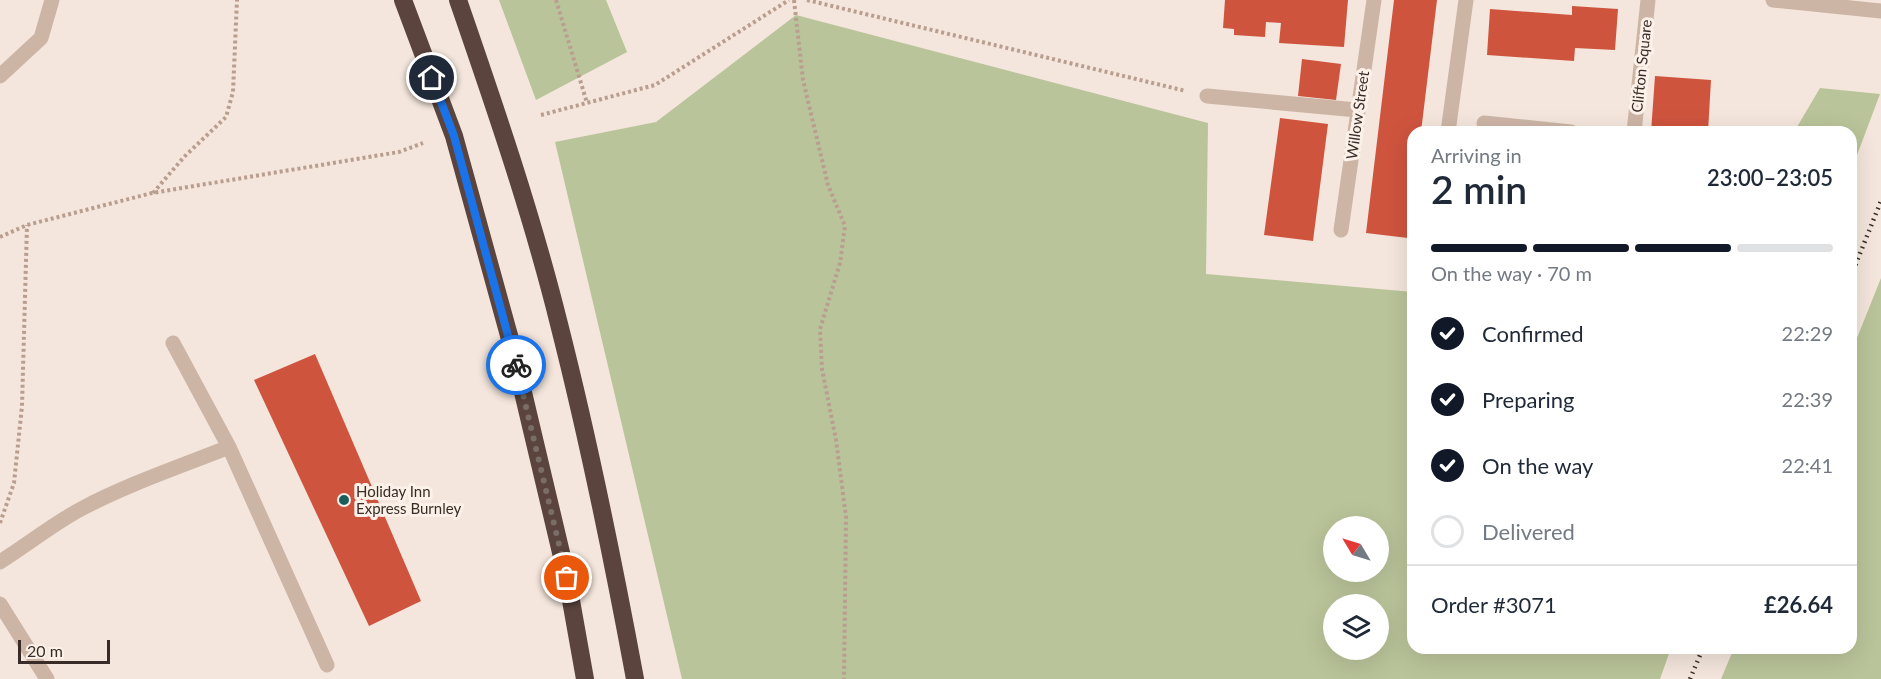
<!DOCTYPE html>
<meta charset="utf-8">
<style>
:root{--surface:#fff;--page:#f6f6f7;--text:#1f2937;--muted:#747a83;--line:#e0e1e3;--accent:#111827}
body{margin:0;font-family:Lato,sans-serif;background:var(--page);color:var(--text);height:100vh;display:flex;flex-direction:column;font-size:22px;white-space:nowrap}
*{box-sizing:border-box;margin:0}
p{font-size:20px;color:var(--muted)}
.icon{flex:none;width:33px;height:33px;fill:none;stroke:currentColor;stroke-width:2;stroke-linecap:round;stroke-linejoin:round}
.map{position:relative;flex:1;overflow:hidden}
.drawer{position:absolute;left:1407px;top:126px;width:450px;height:528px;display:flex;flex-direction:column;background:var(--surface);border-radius:18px;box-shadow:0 6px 24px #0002}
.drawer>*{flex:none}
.needle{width:39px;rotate:308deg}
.controls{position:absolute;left:1323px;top:516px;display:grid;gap:12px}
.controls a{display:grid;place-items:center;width:66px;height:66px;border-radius:50%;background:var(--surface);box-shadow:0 6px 24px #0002;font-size:30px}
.scale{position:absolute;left:18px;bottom:15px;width:92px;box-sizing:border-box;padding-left:6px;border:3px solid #392c28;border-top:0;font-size:16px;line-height:21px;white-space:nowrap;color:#392c28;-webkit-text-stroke:4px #fbf1e9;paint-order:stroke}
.pin{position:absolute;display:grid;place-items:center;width:51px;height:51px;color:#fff;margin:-26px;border:3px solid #fff;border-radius:50%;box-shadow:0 2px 6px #0007}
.courier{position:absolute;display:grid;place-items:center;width:60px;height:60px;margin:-30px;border:4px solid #1a73e8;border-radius:50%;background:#fff;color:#222;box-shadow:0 2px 8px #0007}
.head em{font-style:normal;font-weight:600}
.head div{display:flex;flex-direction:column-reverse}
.head{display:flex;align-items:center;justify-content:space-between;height:102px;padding:0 24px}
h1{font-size:39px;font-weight:600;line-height:45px}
.bar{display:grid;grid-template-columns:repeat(4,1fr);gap:9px 6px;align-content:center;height:72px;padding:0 24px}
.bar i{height:8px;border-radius:4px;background:var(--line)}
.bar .selected{background:var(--accent)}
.bar p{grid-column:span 4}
.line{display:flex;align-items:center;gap:15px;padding:0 24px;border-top:2px solid var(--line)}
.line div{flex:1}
ol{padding:0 24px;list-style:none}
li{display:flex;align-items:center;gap:18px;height:66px}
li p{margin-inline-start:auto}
li .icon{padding:6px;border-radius:50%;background:var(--accent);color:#fff;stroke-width:4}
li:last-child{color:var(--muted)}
li i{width:33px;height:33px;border:3px solid var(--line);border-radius:50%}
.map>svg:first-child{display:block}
</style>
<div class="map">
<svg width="1881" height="679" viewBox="0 0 1881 679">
<rect width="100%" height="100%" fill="#f4e6dc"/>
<path fill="#bac49a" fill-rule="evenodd" d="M499,0H606L627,52L536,100Z
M796,15L1208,123L1206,274L1413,292V648H1671L1660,679H682L555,142L656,122ZM1378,526V572H1334V526ZM1378,604V650H1334V604Z
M1820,88L1880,94L1851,171V132H1794Z
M1881,278V679H1721L1734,648H1851V353Z"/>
<path fill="#cf543e" d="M1225,0H1348L1344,47L1279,43L1281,23L1266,22L1265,37L1234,35V29L1223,28Z
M1394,0H1437L1421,132H1413V196L1408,238L1366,233Z
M1572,6L1618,9L1615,50L1575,48L1574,61L1487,55L1490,9L1572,15Z
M1302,59L1341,64L1336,100L1298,96Z
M1655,76L1711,80L1708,132H1651Z
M1280,118L1328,124L1313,241L1264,235Z
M315,354L421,601L369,626L254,380Z"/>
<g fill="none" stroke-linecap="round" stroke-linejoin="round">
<path stroke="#b99e90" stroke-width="4" stroke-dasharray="3 3" stroke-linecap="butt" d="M556,0L587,103
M794,0L803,80L828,185L845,226L840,263L820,329L822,369L836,440L846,517L844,679
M807,0L1186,91
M541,115L655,85L789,0
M153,193L184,157L226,117L233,92L237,0
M0,237L27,225L152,193L399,152L423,143
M0,523L14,483L22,406L27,225"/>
<path stroke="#cdb5a6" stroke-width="15" d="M1773,0L1881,11
M0,76L41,38L52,0
M1207,96L1357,110
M1484,123L1571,132
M1448,132L1466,0
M1634,132L1648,0
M1341,230L1374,0
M229,447L327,665
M0,562C27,545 53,524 81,509C128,484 179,467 229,447L173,343
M0,604L47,679"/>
<path stroke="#5b443e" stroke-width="18" d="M403,0L454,136L513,350L567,578L585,679
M458,0C495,107 532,215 559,324C589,442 613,560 635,679"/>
<path stroke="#392c28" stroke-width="4.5" stroke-dasharray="1.5 4.5" stroke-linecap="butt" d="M1851,276L1881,201
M1690,679L1703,648"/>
</g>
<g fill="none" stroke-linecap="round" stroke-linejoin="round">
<path stroke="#7a6d67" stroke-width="6" stroke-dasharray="0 10.8" d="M516,365L567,578"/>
<path stroke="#1a73e8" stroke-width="8" d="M432,78L454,136L516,365"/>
</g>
<circle fill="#1a5e5c" stroke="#fbf1e9" stroke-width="2" cx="344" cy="500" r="6"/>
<g text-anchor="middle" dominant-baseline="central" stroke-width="6" stroke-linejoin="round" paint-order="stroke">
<g font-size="15" fill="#392c28" stroke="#fbf1e9">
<text transform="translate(1641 66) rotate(-84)">Clifton Square</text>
<text transform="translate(1357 115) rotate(-82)">Willow Street</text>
</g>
<g font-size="15" fill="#392c28" stroke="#fbf1e9" text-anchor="start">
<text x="356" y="491">Holiday Inn<tspan x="356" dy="17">Express Burnley</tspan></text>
</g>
</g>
</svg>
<div class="controls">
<a><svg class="needle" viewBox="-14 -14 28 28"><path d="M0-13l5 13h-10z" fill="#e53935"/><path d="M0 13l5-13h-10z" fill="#747a83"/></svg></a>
<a><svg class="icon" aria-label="layers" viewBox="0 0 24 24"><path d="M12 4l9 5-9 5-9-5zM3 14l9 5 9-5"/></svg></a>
</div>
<div class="scale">20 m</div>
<div class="pin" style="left:567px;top:578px;background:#ea580c"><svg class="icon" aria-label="bag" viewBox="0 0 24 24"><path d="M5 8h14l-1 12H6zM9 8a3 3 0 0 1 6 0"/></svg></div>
<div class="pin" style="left:432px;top:78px;background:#1f2937"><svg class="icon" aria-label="home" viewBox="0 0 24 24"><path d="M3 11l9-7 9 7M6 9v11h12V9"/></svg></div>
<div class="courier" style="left:516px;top:365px"><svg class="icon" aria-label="bike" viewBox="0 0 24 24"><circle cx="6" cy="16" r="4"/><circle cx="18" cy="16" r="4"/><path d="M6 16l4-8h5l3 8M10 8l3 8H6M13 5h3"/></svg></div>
<section class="drawer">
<div class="head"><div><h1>2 min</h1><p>Arriving in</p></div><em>23:00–23:05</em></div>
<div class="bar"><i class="selected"></i><i class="selected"></i><i class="selected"></i><i></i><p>On the way · 70 m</p></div>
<ol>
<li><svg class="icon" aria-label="check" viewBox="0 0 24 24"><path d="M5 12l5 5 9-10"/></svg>Confirmed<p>22:29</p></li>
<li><svg class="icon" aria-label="check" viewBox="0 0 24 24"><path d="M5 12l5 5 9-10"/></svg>Preparing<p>22:39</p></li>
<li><svg class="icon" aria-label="check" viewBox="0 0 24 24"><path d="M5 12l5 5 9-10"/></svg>On the way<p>22:41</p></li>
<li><i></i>Delivered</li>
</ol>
<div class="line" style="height:78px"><div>Order #3071</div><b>£26.64</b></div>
</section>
</div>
